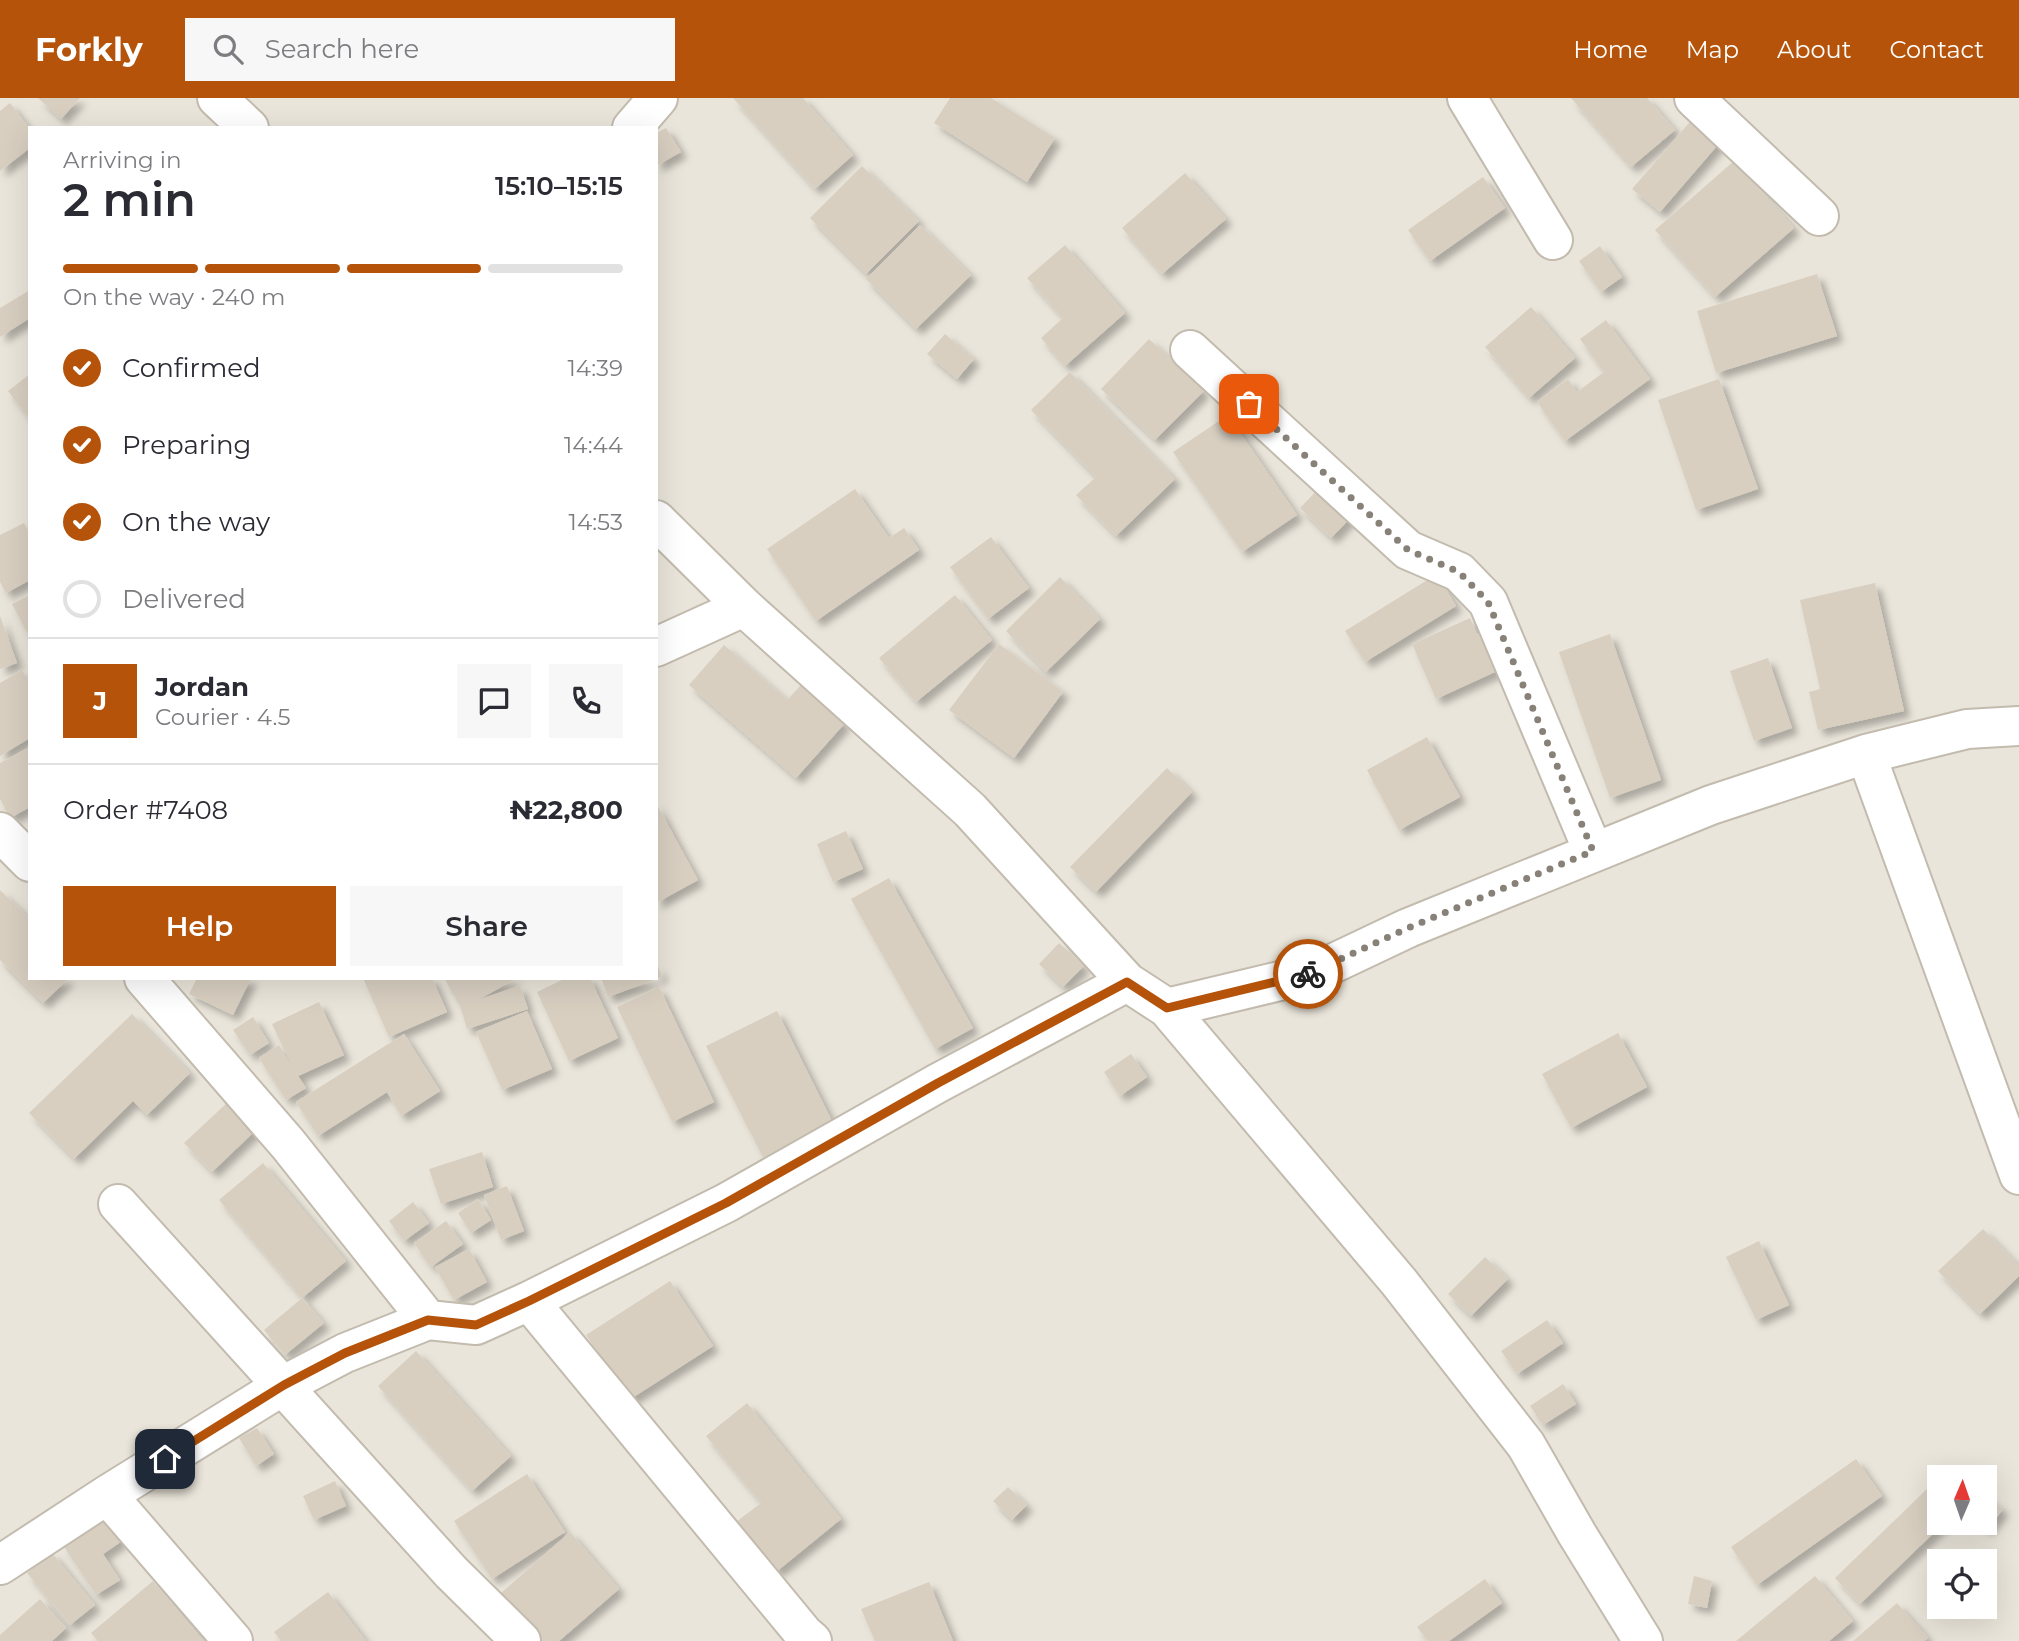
<!DOCTYPE html>
<meta charset="utf-8">
<style>
:root{--surface:#fff;--page:#f7f7f7;--text:#2b2b33;--muted:#7c7c81;--line:#e1e1e2;--accent:#b45309}
body{margin:0;font-family:Montserrat,sans-serif;background:var(--page);color:var(--text);height:100vh;display:flex;flex-direction:column;font-size:26px;white-space:nowrap}
*{box-sizing:border-box;margin:0}
p{font-size:23px;color:var(--muted)}
.icon{flex:none;width:38px;height:38px;fill:none;stroke:currentColor;stroke-width:2;stroke-linecap:round;stroke-linejoin:round}
.map{position:relative;flex:1;overflow:hidden}
.side{position:absolute;left:28px;top:28px;width:630px;height:854px;display:flex;flex-direction:column;background:var(--surface);border-radius:0px;box-shadow:0 7px 28px #0002}
.side>*{flex:none}
.needle{width:46px;rotate:2deg}
.controls{position:absolute;left:1927px;top:1367px;display:grid;gap:14px}
.controls a{display:grid;place-items:center;width:70px;height:70px;border-radius:0px;background:var(--surface);box-shadow:0 7px 28px #0002;font-size:35px}
.pin{position:absolute;display:grid;place-items:center;width:60px;height:60px;color:#fff;margin:-30px;border-radius:14px;box-shadow:0 4px 10px #0006}
.courier{position:absolute;display:grid;place-items:center;width:70px;height:70px;margin:-35px;border:5px solid #b45309;border-radius:50%;background:#fff;color:#222;box-shadow:0 2px 9px #0007}
.headline em{font-style:normal;font-weight:600}
.headline div{display:flex;flex-direction:column-reverse}
.headline{display:flex;align-items:center;justify-content:space-between;height:119px;padding:0 35px}
h1{font-size:46px;font-weight:600;line-height:52px}
.bar{display:grid;grid-template-columns:repeat(4,1fr);gap:10px 7px;align-content:center;height:84px;padding:0 35px}
.bar i{height:9px;border-radius:5px;background:var(--line)}
.bar .on{background:var(--accent)}
.bar p{grid-column:span 4}
.line{display:flex;align-items:center;gap:18px;padding:0 35px;border-top:2px solid var(--line)}
.line div{flex:1}
.round{display:grid;place-items:center;flex:none;width:74px;height:74px;border-radius:0px;background:var(--page)}
ol{padding:0 35px;list-style:none}
li{display:flex;align-items:center;gap:21px;height:77px}
li p{margin-inline-start:auto}
li .icon{padding:7px;border-radius:50%;background:var(--accent);color:#fff;stroke-width:4}
li:last-child{color:var(--muted)}
li i{width:38px;height:38px;border:4px solid var(--line);border-radius:50%}
.action{display:flex;gap:14px;margin-top:auto;padding:14px 35px}
.action a{flex:1;height:80px;border-radius:0px;background:var(--accent);color:#fff;font-size:28px;font-weight:600;line-height:80px;text-align:center}
.action a+a{background:var(--page);color:var(--text)}
header{display:flex;align-items:center;gap:42px;box-sizing:border-box;height:98px;padding:0 35px;background:var(--accent);color:#fff}
header strong{font-size:33px}
nav{display:flex;gap:38px;margin-inline-start:auto;font-size:24px}
.search{width:490px;height:63px;background:var(--page);display:flex;align-items:center;gap:18px;box-sizing:border-box;padding:0 24px;border-radius:0px;color:var(--muted);font-size:26px}
.map>svg:first-child{display:block}
</style>
<header>
<strong>Forkly</strong>
<div class="search"><svg class="icon" aria-label="search" viewBox="0 0 24 24"><circle cx="10" cy="10" r="6"/><path d="M15 15l6 6"/></svg>Search here</div>
<nav><a>Home</a><a>Map</a><a>About</a><a>Contact</a></nav>
</header>
<div class="map">
<svg width="2019" height="1543" viewBox="0 0 2019 1543">
<defs>
<filter id="shadow"><feDropShadow dx="6" dy="6" stdDeviation="3.5" flood-color="#0004"/></filter>
</defs>
<rect width="100%" height="100%" fill="#f6f3ec"/>
<path fill="#eae5da" fill-rule="evenodd" d="M0,0H2019V1543H0ZM30,30H656V880H30ZM1939,1379H1984V1424H1939ZM1939,1463H1984V1508H1939Z"/>
<path fill="#d8cfc1" filter="url(#shadow)" d="M38,0H80L61,21Z
M733,0H803L853,57L815,91Z
M950,0H991L1055,40L1027,84L934,25Z
M1571,0H1647L1675,32L1631,69Z
M10,5L30,31V50L0,73V13Z
M1694,19L1722,42L1660,114L1632,91Z
M666,30L681,54L656,68V35Z
M1734,63L1794,130L1715,199L1655,132Z
M862,68L919,123L866,176L810,120Z
M1185,75L1226,121L1162,176L1122,130Z
M1483,79L1505,110L1430,163L1408,132Z
M920,127L971,177L916,231L866,181Z
M1065,147L1125,215L1065,268L1041,240L1063,220L1027,180Z
M1600,148L1622,179L1601,194L1579,163Z
M1817,176L1837,238L1716,275L1697,213Z
M30,192V220L0,239V210Z
M1531,209L1575,260L1529,300L1485,249Z
M1606,222L1650,281L1565,343L1537,304L1568,281L1577,294L1604,274L1580,241Z
M945,236L974,261L957,281L927,256Z
M1149,241L1204,293L1155,342L1101,291Z
M1070,274L1175,381L1116,438L1076,397L1096,379L1031,312Z
M30,276V321L8,293Z
M1719,281L1758,391L1696,412L1658,302Z
M1228,317L1297,417L1242,454L1173,354Z
M1325,384L1356,414L1331,440L1300,410Z
M855,391L889,440L904,430L919,452L816,523L767,451Z
M24,425L30,436V482L6,495L0,484V437Z
M991,439L1029,490L988,521L950,469Z
M1437,476L1456,508L1365,564L1345,533Z
M1060,479L1100,521L1046,574L1006,533Z
M1875,485L1904,613L1818,632L1809,594L1820,591L1800,502Z
M30,497V540L12,506Z
M955,497L992,542L916,604L879,560Z
M0,518L17,565L0,571Z
M1470,520L1477,536L1490,530L1508,568L1436,601L1412,546Z
M1610,536L1661,682L1610,700L1559,554Z
M999,546L1063,594L1014,660L949,612Z
M724,547L787,602L801,587L845,625L796,680L689,587Z
M1768,560L1792,630L1754,643L1730,573Z
M22,572L30,585V640L0,658V585Z
M1427,639L1460,699L1399,732L1367,672Z
M30,649V709L10,720L0,701V665Z
M1167,670L1192,694L1096,794L1070,769Z
M656,705L698,782L656,805Z
M846,733L863,771L833,784L817,746Z
M889,780L973,930L935,951L851,801Z
M0,792L30,821V880H69L43,905L0,862Z
M1059,845L1084,868L1063,889L1039,866Z
M657,865L662,879L608,899L601,880H656Z
M197,880H251L233,917L189,896Z
M363,880H432L447,914L389,939Z
M444,880H517L480,901L520,888L528,911L467,931L460,908Z
M566,880H590L618,940L569,963L537,894Z
M659,889L714,1004L672,1024L617,909Z
M319,904L344,957L298,978L306,990L286,1002L259,960L279,947L292,968L272,926Z
M527,913L552,971L502,992L476,934Z
M777,913L838,1035L768,1069L706,948Z
M132,916L190,975L147,1017L133,1003L74,1061L29,1015Z
M253,919L269,945L250,957L233,932Z
M1618,935L1647,989L1571,1030L1542,976Z
M404,936L440,993L401,1018L387,994L318,1038L296,1004Z
M1131,956L1147,979L1120,998L1104,974Z
M229,1003L257,1031L212,1074L184,1045Z
M482,1054L493,1089L441,1106L429,1071Z
M263,1065L346,1163L302,1200L219,1102Z
M507,1088L524,1133L501,1142L484,1097Z
M478,1101L491,1122L471,1135L458,1115Z
M413,1104L429,1125L404,1143L389,1123Z
M446,1123L463,1146L431,1169L414,1145Z
M1983,1131L2019,1168V1178L1980,1216L1938,1173Z
M1759,1143L1789,1207L1756,1222L1726,1159Z
M469,1151L487,1184L454,1202L435,1169Z
M1485,1159L1508,1181L1471,1218L1448,1196Z
M670,1183L713,1248L629,1302L586,1237Z
M302,1200L324,1225L285,1257L264,1232Z
M1547,1222L1563,1245L1517,1276L1501,1253Z
M416,1253L511,1358L472,1393L378,1288Z
M1563,1286L1576,1306L1543,1327L1530,1308Z
M747,1305L841,1421L776,1474L736,1424L761,1405L706,1338Z
M257,1330L274,1356L256,1368L239,1340Z
M1856,1361L1882,1398L1757,1487L1731,1449Z
M527,1376L565,1434L492,1481L454,1423Z
M335,1383L346,1408L314,1422L303,1398Z
M1008,1389L1027,1407L1012,1422L993,1403Z
M1928,1390L1939,1402V1424H1945L1860,1506L1835,1480Z
M1984,1397L2003,1411L1987,1432L1977,1424H1984Z
M106,1418L122,1443L103,1456L120,1482L96,1497L63,1447Z
M570,1434L619,1491L559,1543H543L501,1495Z
M52,1455L95,1507L70,1527L27,1475Z
M1694,1478L1712,1483L1707,1510L1688,1506Z
M1815,1478L1853,1523L1829,1543H1736Z
M1485,1481L1502,1505L1449,1543H1428L1417,1529Z
M153,1483L203,1543H98L91,1535Z
M929,1484L953,1543H875L861,1511Z
M328,1494L366,1543H281L274,1534Z
M40,1501L66,1530L52,1543H0V1537Z
M1897,1505L1928,1540L1924,1543H1853Z"/>
<g fill="none" stroke-linecap="round" stroke-linejoin="round">
<defs>
<path id="street" d="M217,0L249,30
M1467,0L1553,142
M1694,0L1819,118
M632,30L658,0
M1190,252L1408,452L1459,474L1488,504L1593,753
M656,422L744,509L656,549
M744,509L970,712L1127,884L1167,910L1399,1184L1526,1347L1577,1436L1643,1543
M1866,656L2019,1077
M0,734L30,764
M1167,910L1313,875L1408,830L1711,707L1866,656L1967,631L2019,628
M118,1106L451,1474L521,1543
M529,1203L804,1536L812,1543
M428,1222L476,1227L529,1203L726,1105L938,985L1127,884
M107,1397L233,1543
M0,1467L107,1397L284,1287L345,1255L428,1222L288,1046L144,880"/>
</defs>
<use href="#street" stroke="#c2bbae" stroke-width="42"/>
<use href="#street" stroke="#fff" stroke-width="38"/>
</g>
<g fill="none" stroke-linecap="round" stroke-linejoin="round">
<path stroke="#878178" stroke-width="7" stroke-dasharray="0 12.6" d="M1249,306L1408,452L1459,474L1488,504L1593,753L1408,830L1308,876"/>
<path stroke="#b45309" stroke-width="9" d="M165,1361L284,1287L345,1255L428,1222L476,1227L529,1203L726,1105L938,985L1127,884L1167,910L1308,876"/>
</g>
</svg>
<div class="controls">
<a><svg class="needle" viewBox="-14 -14 28 28"><path d="M0-13l5 13h-10z" fill="#e53935"/><path d="M0 13l5-13h-10z" fill="#7c7c81"/></svg></a>
<a><svg class="icon" aria-label="locate" viewBox="0 0 24 24"><circle cx="12" cy="12" r="6"/><path d="M12 2v4M12 18v4M2 12h4M18 12h4"/></svg></a>
</div>
<div class="pin" style="left:1249px;top:306px;background:#ea580c"><svg class="icon" aria-label="bag" viewBox="0 0 24 24"><path d="M5 8h14l-1 12H6zM9 8a3 3 0 0 1 6 0"/></svg></div>
<div class="pin" style="left:165px;top:1361px;background:#1f2937"><svg class="icon" aria-label="home" viewBox="0 0 24 24"><path d="M3 11l9-7 9 7M6 9v11h12V9"/></svg></div>
<div class="courier" style="left:1308px;top:876px"><svg class="icon" aria-label="bike" viewBox="0 0 24 24"><circle cx="6" cy="16" r="4"/><circle cx="18" cy="16" r="4"/><path d="M6 16l4-8h5l3 8M10 8l3 8H6M13 5h3"/></svg></div>
<section class="side">
<div class="headline"><div><h1>2 min</h1><p>Arriving in</p></div><em>15:10–15:15</em></div>
<div class="bar"><i class="on"></i><i class="on"></i><i class="on"></i><i></i><p>On the way · 240 m</p></div>
<ol>
<li><svg class="icon" aria-label="check" viewBox="0 0 24 24"><path d="M5 12l5 5 9-10"/></svg>Confirmed<p>14:39</p></li>
<li><svg class="icon" aria-label="check" viewBox="0 0 24 24"><path d="M5 12l5 5 9-10"/></svg>Preparing<p>14:44</p></li>
<li><svg class="icon" aria-label="check" viewBox="0 0 24 24"><path d="M5 12l5 5 9-10"/></svg>On the way<p>14:53</p></li>
<li><i></i>Delivered</li>
</ol>
<div class="line" style="height:126px"><b class="round" style="background:var(--accent);color:#fff">J</b><div><b>Jordan</b><p>Courier · 4.5</p></div><a class="round"><svg class="icon" aria-label="chat" viewBox="0 0 24 24"><path d="M4 5h16v11H9l-5 4z"/></svg></a><a class="round"><svg class="icon" aria-label="phone" viewBox="0 0 24 24"><path d="M5 4h4l2 5-3 2q2 4 5 5l2-3 5 2v4C11 20 4 13 5 4z"/></svg></a></div>
<div class="line" style="height:91px"><div>Order #7408</div><b>₦22,800</b></div>
<div class="action"><a>Help</a><a>Share</a></div>
</section>
</div>
